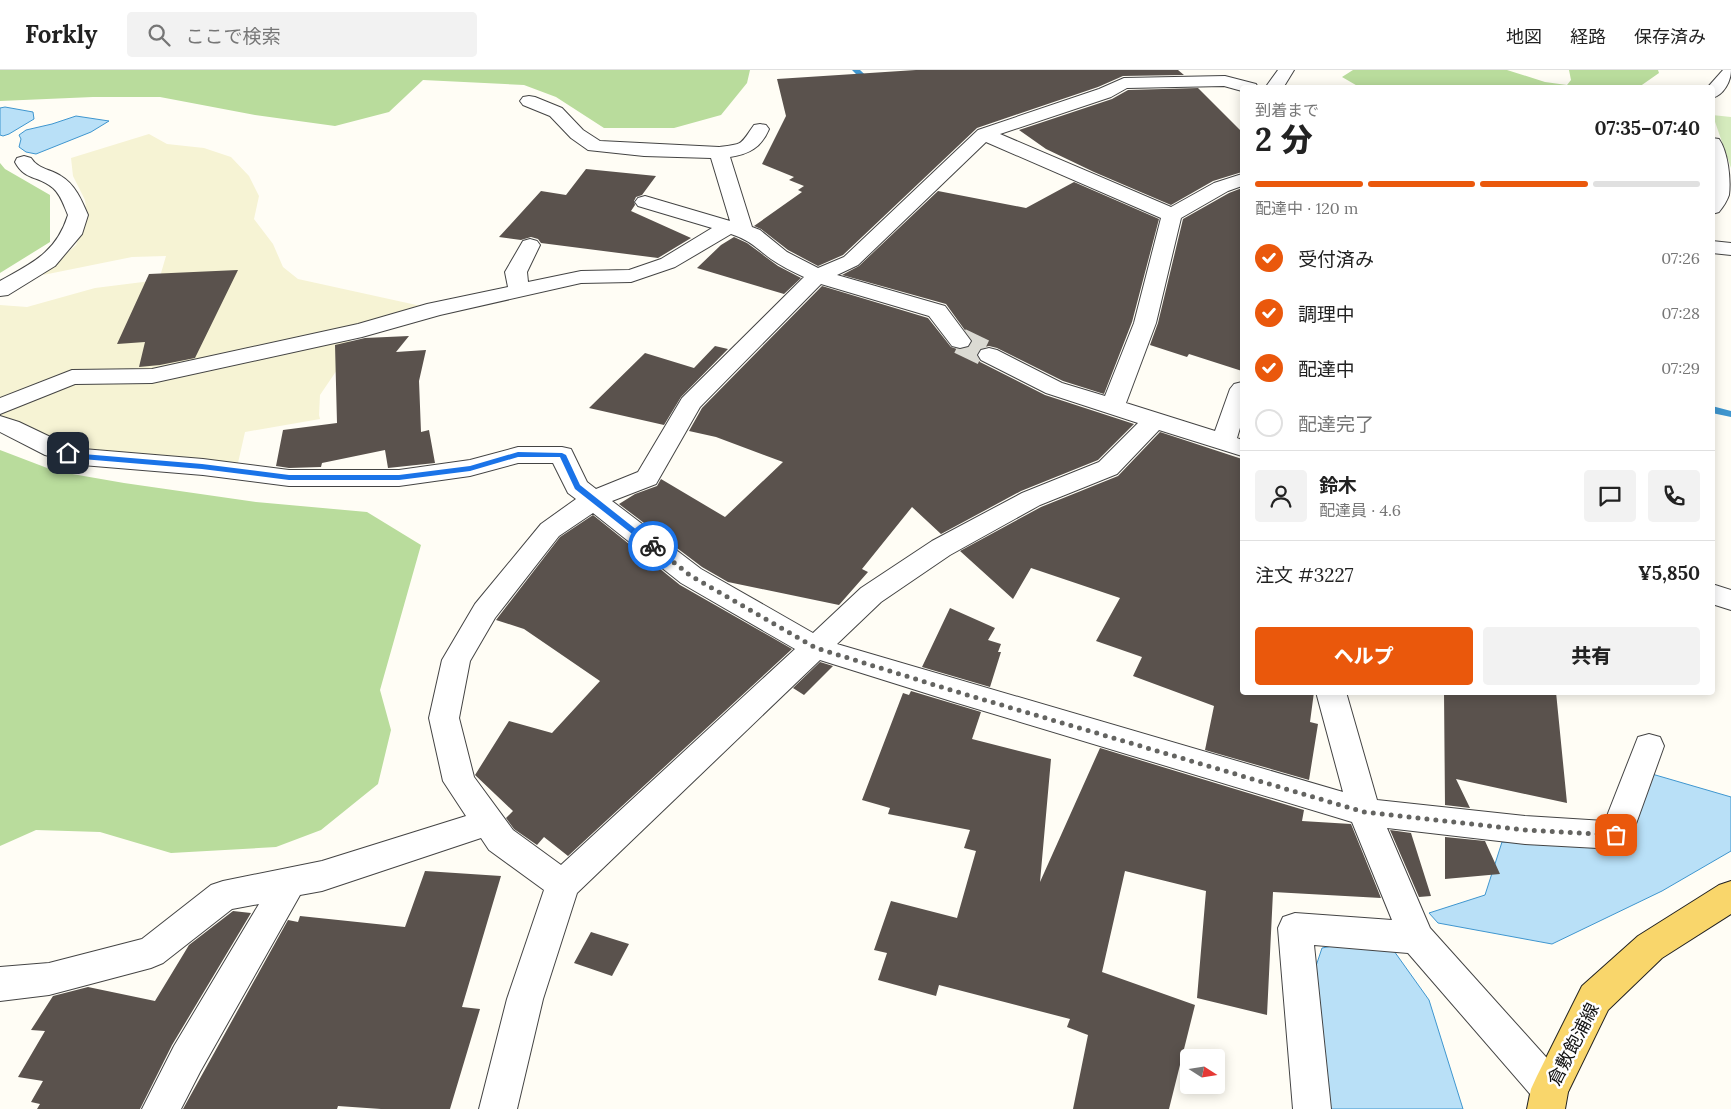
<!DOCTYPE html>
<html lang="ja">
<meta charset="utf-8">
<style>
:root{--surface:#fff;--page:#f2f2f2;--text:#222;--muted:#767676;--line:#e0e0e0;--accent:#ea580c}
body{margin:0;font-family:Lora,"Noto Sans JP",serif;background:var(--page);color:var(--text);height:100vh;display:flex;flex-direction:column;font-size:19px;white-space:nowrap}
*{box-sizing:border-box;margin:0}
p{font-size:16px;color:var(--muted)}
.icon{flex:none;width:28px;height:28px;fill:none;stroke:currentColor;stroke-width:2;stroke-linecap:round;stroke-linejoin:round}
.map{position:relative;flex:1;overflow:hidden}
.panel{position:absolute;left:1240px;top:15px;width:475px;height:610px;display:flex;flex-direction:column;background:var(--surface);border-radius:5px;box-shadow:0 2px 12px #0003}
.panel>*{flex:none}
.needle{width:32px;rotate:102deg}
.buttons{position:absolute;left:1180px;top:979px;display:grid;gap:10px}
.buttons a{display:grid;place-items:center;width:45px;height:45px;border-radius:5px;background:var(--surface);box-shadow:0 2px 12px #0003;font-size:25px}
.pin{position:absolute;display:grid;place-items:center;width:42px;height:42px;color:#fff;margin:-21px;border-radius:10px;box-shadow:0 2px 8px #0006}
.courier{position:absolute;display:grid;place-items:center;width:50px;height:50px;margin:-25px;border:4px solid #1a73e8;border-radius:50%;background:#fff;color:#222;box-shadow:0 1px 6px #0007}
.summary em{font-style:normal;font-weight:800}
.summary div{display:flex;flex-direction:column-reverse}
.summary{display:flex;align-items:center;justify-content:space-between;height:85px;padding:0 15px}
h1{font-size:32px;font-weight:800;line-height:38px}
.bar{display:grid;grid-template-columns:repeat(4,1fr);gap:8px 5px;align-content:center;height:60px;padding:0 15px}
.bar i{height:6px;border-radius:4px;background:var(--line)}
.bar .on{background:var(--accent)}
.bar p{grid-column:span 4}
.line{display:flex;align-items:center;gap:12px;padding:0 15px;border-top:1px solid var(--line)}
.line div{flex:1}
.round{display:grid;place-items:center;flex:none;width:52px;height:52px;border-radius:5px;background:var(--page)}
ol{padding:0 15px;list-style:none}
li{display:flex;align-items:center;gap:15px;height:55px}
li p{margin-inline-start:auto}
li .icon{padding:5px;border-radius:50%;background:var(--accent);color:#fff;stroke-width:4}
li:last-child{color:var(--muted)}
li i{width:28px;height:28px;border:2px solid var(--line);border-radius:50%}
.action{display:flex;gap:10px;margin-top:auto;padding:10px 15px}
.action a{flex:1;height:58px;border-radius:5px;background:var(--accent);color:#fff;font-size:20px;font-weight:800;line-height:58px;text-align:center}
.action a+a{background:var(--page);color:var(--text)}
header{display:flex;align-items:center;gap:30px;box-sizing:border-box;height:70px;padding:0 25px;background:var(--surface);border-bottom:1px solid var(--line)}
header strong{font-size:24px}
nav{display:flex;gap:28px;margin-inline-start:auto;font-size:18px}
.search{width:350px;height:45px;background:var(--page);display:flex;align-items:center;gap:12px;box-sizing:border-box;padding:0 18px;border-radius:5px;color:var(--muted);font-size:19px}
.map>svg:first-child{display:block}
</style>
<header>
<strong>Forkly</strong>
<div class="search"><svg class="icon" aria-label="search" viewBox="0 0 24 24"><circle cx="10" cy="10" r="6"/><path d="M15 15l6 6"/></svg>ここで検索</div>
<nav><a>地図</a><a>経路</a><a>保存済み</a></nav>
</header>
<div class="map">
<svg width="1731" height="1039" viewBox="0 0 1731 1039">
<rect width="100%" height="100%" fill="#fffdf5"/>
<path fill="#f6f3d4" d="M149,64L167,74L204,78L231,87L249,106L259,126L254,149L273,174L283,197L298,209L421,236L357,256L339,297L320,325L319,345L320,349L245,362L238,393L203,392L74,377L0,350V235L27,237L95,218L159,210L166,186L132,187L43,205L76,175L87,145L85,130L73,106L71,88Z"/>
<path fill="#d5ebbd" d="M1712,45L1731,47V98L1713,46Z"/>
<path fill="#b9dc9c" d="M0,0H750L747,13L721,45L674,58H604L556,27L524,15L423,10L389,42L335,56L255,45L160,27H93L0,31Z
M1353,0H1507L1545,12L1567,15L1571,10L1569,0H1658L1659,3L1639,17L1361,18L1342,7Z
M0,93L5,99L50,125V172L0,203Z
M0,380L55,401L124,413L256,432L367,442L421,475L380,620L391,660L378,714L321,760L276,777L171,783L100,762L36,760L0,776Z"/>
<path fill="#b9e0f7" stroke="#3f96cf" d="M5,37L33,42L34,49L9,64L3,66L0,65V38Z
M76,46L109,51L91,62L36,84L26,82L19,77L21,69L19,65L26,60L52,54Z
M1652,704L1731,727V781L1662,821L1552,874L1438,853L1429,843L1485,825L1502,772H1627Z
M1353,872L1394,881L1429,930L1463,1039H1326L1316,896L1322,878Z"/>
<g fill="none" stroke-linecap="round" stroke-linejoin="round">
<path fill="#3f96cf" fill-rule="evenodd" d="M852,0H860L876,15L869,17Z
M1712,336L1731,341V347L1712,343Z"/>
</g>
<path fill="#5a524d" d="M916,0H1178L1184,5L1123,6L1098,17L977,58L843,185L818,196L788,180L761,159L754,156L802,122L798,120L804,116L789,110L794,107L762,94L786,46L777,9Z
M1198,18L1242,62V102L1213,111L1171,135L1094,102L1046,79L1019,60L1112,29L1128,20Z
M586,99L656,106L642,125L636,127L634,131L635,135L631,141L691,168L658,188L541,173L538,169L531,167L521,170L499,167L541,121L566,125Z
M1074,112L1159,149L1132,252L1104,324L1063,311L997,278L989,276L981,278L976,286L980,292L1045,325L1134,354L1098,390L1021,421L941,464L912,437L862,499L868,502L839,535L728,512L702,497L619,434L635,424L657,416L661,409L725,447L783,392L716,367L689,361L702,338L822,216L928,248L951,277L960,280L968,278L972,270L946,234L842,205L859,196L938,121L1026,138Z
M1242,118V301L1189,284L1187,287L1150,275L1158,253L1183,149L1229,123Z
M734,167L747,173L778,196L801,208L784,224L697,198L721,175Z
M238,200L195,288L160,295L139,297L145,272L117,274L149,204Z
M409,266L396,282L426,280L419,311L421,362L429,360L435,393L388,398L385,380L322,393L321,397L289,398L276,396L283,360L337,353L335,275L365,268Z
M715,276L728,279L681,327L664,355L589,338L645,283L694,298Z
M1160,362L1242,389V622H1314L1310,652L1318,654L1309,710L1205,680L1214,636L1133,606L1142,587L1096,571L1120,528L1031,498L1013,529L960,481L1041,437L1118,406Z
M593,445L680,515L792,579L568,786L544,767L537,775L514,759L506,748L513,741L475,705L509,651L552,663L600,611L524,559L496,550L560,467Z
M950,538L995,558L988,570L1001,574L998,582H1001L990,617L922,597Z
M820,592L833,596L804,625L793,618Z
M911,621L981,642L972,669L1051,689L1040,812L1100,678L1304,740L1302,751L1351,754L1381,828L1273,822L1267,945L1197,928L1206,821L1125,801L1102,902L1195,935L1169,1039H1073L1088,965L1067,957L1070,949L939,915L936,926L878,910L887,883L874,880L891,831L957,848L976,781L964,778L970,760L888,744L890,738L862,730L903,623L909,625Z
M1444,622H1556L1567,733L1456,709L1470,738L1445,735Z
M1390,760L1411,763L1431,826L1419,827Z
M1445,767L1485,771L1500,804L1445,809Z
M425,801L501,806L462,937L480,939L450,1039H381L338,1036L337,1039H183L288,850L298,852L300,846L405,857Z
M233,841L251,843L172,975L140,1039H37L40,1034L31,1032L43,1011L18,1007L45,961L31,960L53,926L88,917L155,931L189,875Z
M591,862L629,874L612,906L574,893Z"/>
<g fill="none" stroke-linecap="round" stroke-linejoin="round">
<path stroke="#dbdad3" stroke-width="26" stroke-dasharray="26 12" stroke-linecap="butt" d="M960,271L989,285"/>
<defs>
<path id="minor" d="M1278,0H1294L1283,18H1265Z
M1723,0H1731C1731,11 1724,25 1712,28V18H1707Z
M1225,6L1256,14L1258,18H1242V21L1224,16L1127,18L1111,27L1000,64L1171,137L1214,113L1242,104V116L1228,121L1181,148L1156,253L1126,333L1215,361L1230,319L1234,314L1242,312V351L1237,368L1242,370V386L1159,360L1117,404L1040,435L950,485L881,532L837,574L1343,722L1316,622H1346L1377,730L1525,746L1605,751L1638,667L1649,664L1660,667L1664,676L1632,765L1627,775L1616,779L1525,774L1387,758L1430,858L1563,1006L1569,1019L1563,1032L1550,1038L1537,1032L1408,883L1314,875L1331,1039H1293L1278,858L1283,847L1295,843L1392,850L1352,752L954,632L820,590L577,823L543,929L517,1039H479L507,929L544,820L489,780L481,768L322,821L300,825L200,1002L181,1039H142L174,976L259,834L232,839L163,893L151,898L49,925L0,931V897L49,893L142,869L211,815L223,811L322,791L466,746L443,711L429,648L442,590L475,534L541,454L576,429L568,423L553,393H518L470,406L399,416H289L203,405L82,395L45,385L0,362V346L19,352L63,373L83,379L203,389L289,400H399L470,390L518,377H562L571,379L587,412L596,419L638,402L682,328L804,207C793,202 781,196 771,189C756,178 750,170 731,164L675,197L631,212L581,213L440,245L362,267L152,313L75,314L0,344V328L72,300L152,299L358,254L427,234L508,217L505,202L523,171L530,169L537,171L540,175L527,202L528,212L581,201L629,200L661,189L712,158L638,136L635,132L638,128L645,126L730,151L711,88L644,86L588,80L571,68L550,46L523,35L520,31L523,27L529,26L535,27L562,38L583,60L600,71L719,77C744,74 740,75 754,55L760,54L766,55L769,59C761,78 749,84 730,87L752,157L760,160L787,182L818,198L844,187L978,60L1099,19L1124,8ZM986,72L1161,148L1134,253L1105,326L1062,313L997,280L989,278L981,280L978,285L981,290L1046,323L1138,353L1099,392L1022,423L932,471L861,518L813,563L701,499L612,431L656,414L700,337L821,214L929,246L952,276L960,278L968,276L971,271L945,236L837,205L858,195ZM593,443L681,513L795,579L561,795L513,760L474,707L459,648L470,591L495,548L559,466Z
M1712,68L1719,69C1728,82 1731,109 1729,125C1727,131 1723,137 1719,142L1712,144Z
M24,86L31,88C38,99 50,99 61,106C75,114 82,131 88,145L82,164L55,196L8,225L0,226V211C32,193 56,183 68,145C64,136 61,125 53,118C38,105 25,111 15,92L17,88Z
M1712,171L1731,173V185L1712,183Z
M1712,514L1731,520V540L1712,534Z"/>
<path id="primary" d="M1731,811V844L1662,888L1608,940L1568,1022L1565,1039H1527L1531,1019L1537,1006L1582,916L1638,866L1719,815Z"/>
</defs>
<use href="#minor" stroke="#444" stroke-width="2"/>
<use href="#primary" stroke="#222" stroke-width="2"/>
<use href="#minor" fill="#fff" fill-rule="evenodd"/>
<use href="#primary" fill="#f9d66b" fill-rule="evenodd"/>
</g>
<path fill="#1a73e8" d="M68,380L83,384L202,394L289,405H399L470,396L518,382L562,383L566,385L580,415L657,476L656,478H650L575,419L560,387H518L470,401L399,410H289L202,399L82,389L66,384V381Z"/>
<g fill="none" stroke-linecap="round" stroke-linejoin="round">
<path stroke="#646461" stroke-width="5" stroke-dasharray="0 9" d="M653,476L691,506L816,578L954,621L1364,742L1525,760L1616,765"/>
</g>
<g text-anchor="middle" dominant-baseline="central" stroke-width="5" stroke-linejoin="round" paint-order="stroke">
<g font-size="18" fill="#111" stroke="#fff">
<text transform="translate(1573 974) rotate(-63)">倉敷飽浦線</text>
</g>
</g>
</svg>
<div class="buttons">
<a><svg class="needle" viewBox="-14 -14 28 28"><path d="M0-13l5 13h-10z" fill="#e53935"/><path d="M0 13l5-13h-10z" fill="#767676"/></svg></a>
</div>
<div class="pin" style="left:1616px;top:765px;background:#ea580c"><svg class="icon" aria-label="bag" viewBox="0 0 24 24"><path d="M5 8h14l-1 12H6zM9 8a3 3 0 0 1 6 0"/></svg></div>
<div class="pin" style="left:68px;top:383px;background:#1f2937"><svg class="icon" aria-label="home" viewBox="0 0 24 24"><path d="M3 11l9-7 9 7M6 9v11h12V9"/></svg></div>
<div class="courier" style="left:653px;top:476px"><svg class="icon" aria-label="bike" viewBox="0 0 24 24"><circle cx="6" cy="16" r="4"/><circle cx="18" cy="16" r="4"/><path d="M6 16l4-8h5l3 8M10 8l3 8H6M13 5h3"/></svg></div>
<section class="panel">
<div class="summary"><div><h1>2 分</h1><p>到着まで</p></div><em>07:35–07:40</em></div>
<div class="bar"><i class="on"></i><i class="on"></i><i class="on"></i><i></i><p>配達中 · 120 m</p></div>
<ol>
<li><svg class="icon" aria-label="check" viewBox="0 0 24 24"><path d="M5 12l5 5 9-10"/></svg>受付済み<p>07:26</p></li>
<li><svg class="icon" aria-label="check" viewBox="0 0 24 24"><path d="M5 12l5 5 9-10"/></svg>調理中<p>07:28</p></li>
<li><svg class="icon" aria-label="check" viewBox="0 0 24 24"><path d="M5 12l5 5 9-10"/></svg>配達中<p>07:29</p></li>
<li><i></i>配達完了</li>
</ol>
<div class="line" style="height:90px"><a class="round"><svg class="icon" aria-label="person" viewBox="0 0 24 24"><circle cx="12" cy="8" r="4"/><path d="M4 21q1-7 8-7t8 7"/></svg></a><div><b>鈴木</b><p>配達員 · 4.6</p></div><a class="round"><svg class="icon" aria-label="chat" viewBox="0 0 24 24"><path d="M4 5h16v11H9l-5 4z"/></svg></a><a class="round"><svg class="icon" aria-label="phone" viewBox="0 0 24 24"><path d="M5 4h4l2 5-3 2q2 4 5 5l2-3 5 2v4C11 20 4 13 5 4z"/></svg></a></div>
<div class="line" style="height:65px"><div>注文 #3227</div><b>¥5,850</b></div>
<div class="action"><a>ヘルプ</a><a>共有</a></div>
</section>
</div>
